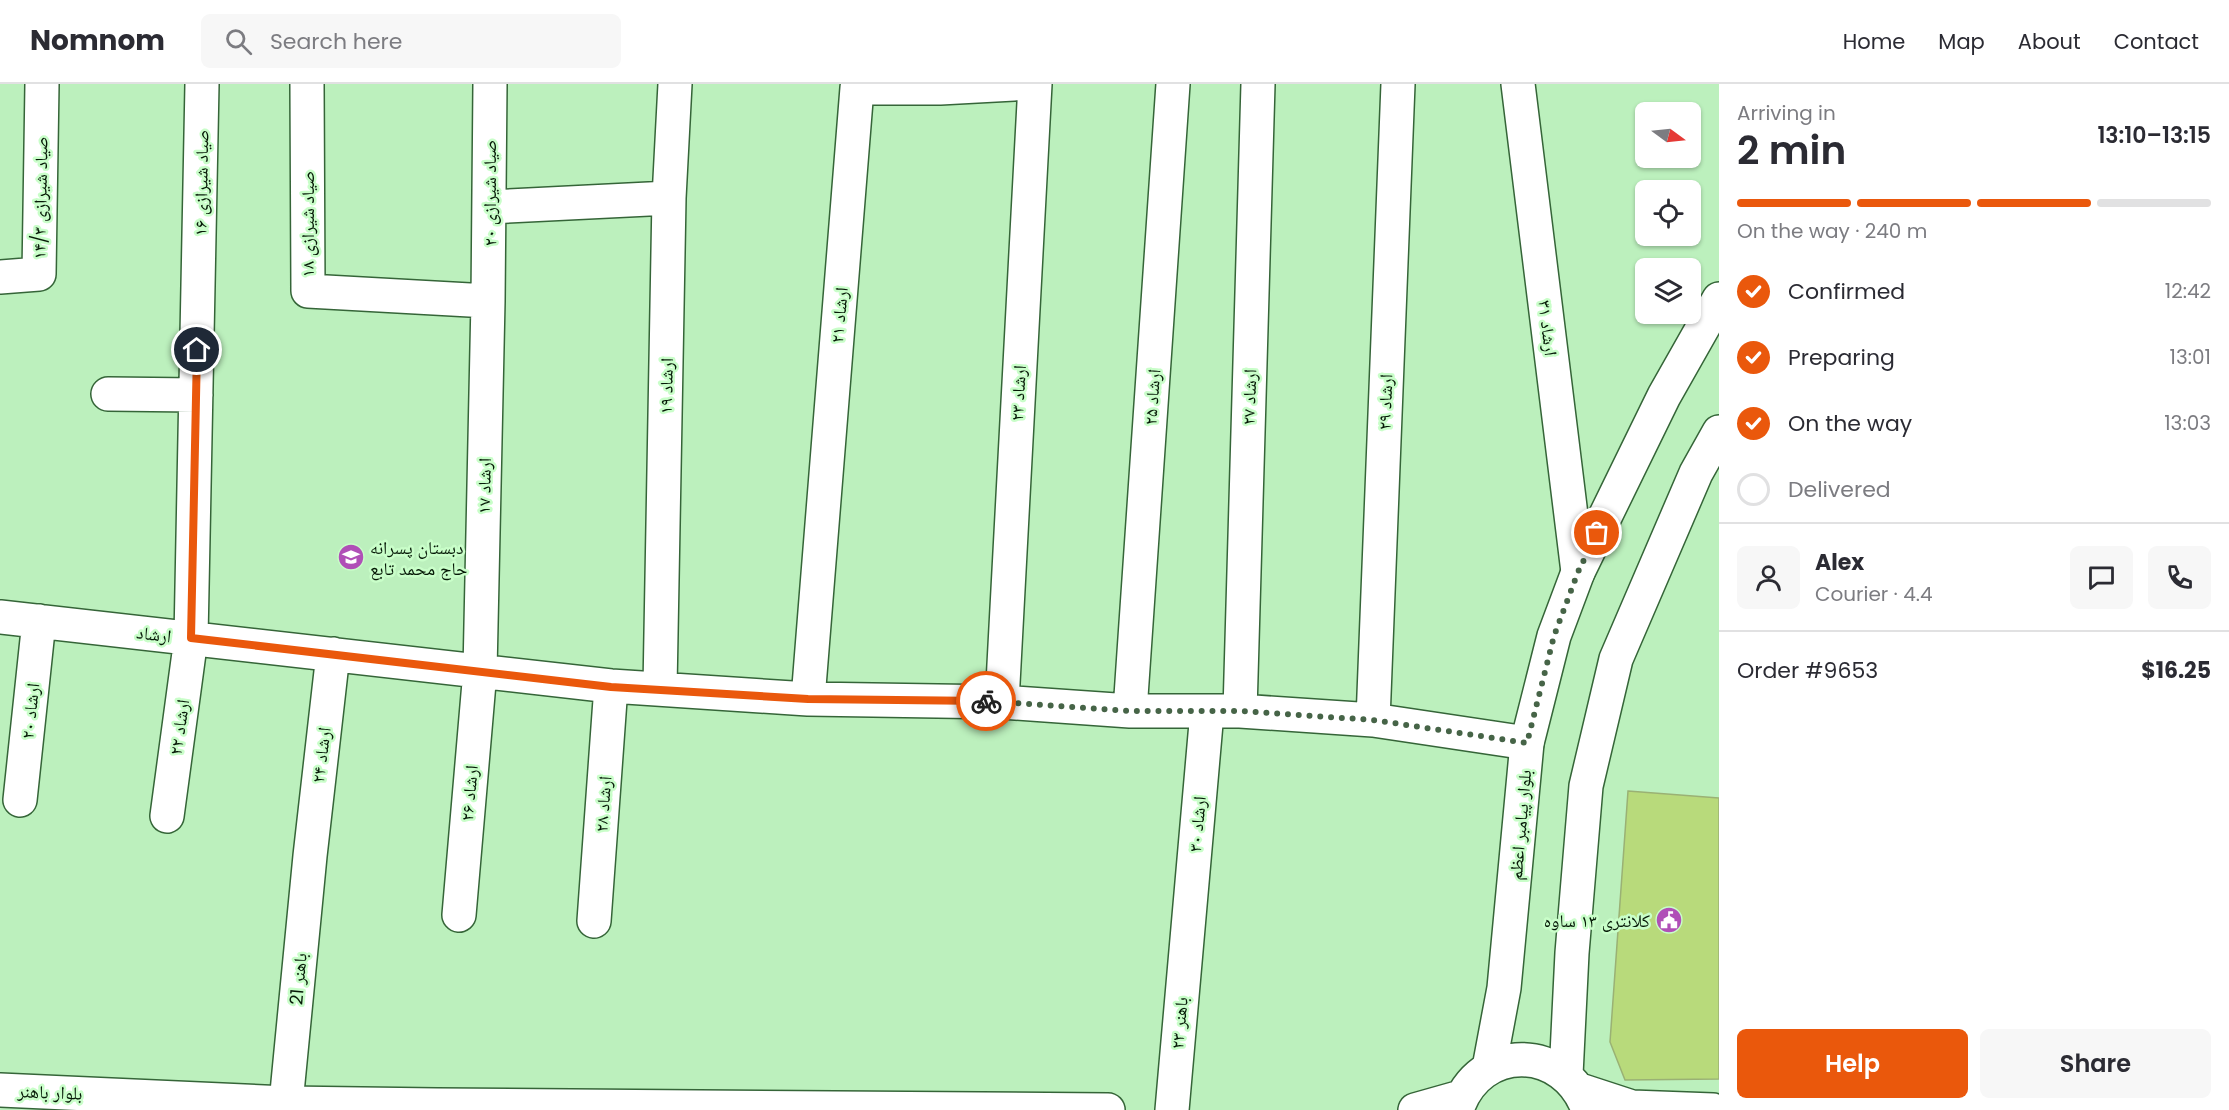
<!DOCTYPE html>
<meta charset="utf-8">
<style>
:root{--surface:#fff;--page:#f7f7f7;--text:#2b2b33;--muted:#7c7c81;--line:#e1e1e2;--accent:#ea580c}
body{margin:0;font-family:Poppins,"Noto Naskh Arabic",sans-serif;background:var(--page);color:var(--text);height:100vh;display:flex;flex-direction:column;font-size:22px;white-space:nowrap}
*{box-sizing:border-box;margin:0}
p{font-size:20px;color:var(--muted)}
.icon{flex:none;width:33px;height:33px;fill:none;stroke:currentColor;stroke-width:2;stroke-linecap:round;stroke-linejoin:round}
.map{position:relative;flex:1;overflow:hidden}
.side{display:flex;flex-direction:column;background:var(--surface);width:510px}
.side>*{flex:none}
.needle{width:39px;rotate:105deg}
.controls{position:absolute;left:1635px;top:18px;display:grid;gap:12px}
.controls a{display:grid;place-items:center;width:66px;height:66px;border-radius:9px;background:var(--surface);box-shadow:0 2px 4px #0004;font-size:30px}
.pin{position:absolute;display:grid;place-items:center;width:51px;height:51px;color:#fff;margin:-26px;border:3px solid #fff;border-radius:50%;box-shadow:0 2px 6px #0007}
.courier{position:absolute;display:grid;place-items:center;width:60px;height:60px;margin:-30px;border:4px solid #ea580c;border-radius:50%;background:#fff;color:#222;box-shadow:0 2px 8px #0007}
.headline em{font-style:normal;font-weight:600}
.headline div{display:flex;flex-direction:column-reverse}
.headline{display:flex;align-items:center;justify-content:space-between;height:102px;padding:0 18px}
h1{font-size:39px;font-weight:600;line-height:45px}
.bar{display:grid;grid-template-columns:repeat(4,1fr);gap:9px 6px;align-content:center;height:72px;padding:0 18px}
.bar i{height:8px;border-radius:4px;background:var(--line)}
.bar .selected{background:var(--accent)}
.bar p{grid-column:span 4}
.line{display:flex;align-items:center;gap:15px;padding:0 18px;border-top:2px solid var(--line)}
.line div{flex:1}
.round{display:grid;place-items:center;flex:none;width:63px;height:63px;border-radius:9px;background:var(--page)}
ol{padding:0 18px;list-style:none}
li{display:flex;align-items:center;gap:18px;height:66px}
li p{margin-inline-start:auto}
li .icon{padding:6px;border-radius:50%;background:var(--accent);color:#fff;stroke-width:4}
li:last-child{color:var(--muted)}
li i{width:33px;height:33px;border:3px solid var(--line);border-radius:50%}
.action{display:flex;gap:12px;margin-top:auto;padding:12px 18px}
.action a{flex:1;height:69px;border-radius:9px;background:var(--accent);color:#fff;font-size:24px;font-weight:600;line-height:69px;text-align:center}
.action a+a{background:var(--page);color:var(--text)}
header{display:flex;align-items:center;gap:36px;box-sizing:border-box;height:84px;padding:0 30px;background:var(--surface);border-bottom:2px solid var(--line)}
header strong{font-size:28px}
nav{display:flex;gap:33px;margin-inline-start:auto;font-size:21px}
.search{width:420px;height:54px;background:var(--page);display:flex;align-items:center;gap:15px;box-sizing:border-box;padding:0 21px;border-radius:9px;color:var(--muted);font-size:22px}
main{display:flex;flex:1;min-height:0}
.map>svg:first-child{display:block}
</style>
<header>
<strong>Nomnom</strong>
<div class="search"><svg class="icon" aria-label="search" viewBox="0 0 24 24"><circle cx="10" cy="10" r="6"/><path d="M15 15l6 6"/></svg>Search here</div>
<nav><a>Home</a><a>Map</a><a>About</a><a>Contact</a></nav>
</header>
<main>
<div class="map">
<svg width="1719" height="1026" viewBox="0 0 1719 1026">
<rect width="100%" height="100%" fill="#bcf0bd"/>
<path fill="#b8da7b" stroke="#9ab174" stroke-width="1.5" d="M1628,707L1719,714V995L1625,996L1610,958Z"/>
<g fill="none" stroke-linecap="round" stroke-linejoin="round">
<defs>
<path id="minor" d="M307,0L308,207L488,217
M1518,0L1578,488
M489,123L669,114
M0,193L39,190L42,0
M108,310L196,311
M0,533L611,602L808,615L1002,618L1130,627H1240L1373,636L1527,659
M660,604L669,114L675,0
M808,615L857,4H940L1014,0
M1002,618L1035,0
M1130,627L1173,0
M1240,627L1258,0
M1373,636L1398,0
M20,716L39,537
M167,732L191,554L202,0
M459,831L480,587L488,217L490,0
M594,837L611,602
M286,1019L310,772L333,570
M1172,1026L1207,628"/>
<path id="major" d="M1489,984L1504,904L1527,659L1554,552L1578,488L1664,312L1719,215
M1566,991L1572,869L1586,702L1616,575L1696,389L1719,348
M0,1006L286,1019L437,1021L1108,1026
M1580,1006L1632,1023L1713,1026
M1415,1026L1461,1013
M1457,1026C1479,958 1565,960 1588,1026"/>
</defs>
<use href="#minor" stroke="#356538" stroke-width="36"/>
<use href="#major" stroke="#356538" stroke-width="36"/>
<use href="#minor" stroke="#fff" stroke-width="33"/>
<use href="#major" stroke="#fff" stroke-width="33"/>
</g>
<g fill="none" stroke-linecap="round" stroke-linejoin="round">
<path stroke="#466447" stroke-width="6" stroke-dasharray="0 10.8" d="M986,617L1130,627H1240L1373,636L1527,659L1554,552L1578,488L1597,449"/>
<path stroke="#ea580c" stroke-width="8" d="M197,266L191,554L611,603L808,615L986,617"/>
</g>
<defs>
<symbol id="school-disc" viewBox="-11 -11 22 22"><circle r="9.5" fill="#b04fb7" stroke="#c9fec9"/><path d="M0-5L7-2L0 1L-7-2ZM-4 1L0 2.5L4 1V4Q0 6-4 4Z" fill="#fff"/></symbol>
<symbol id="civic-disc" viewBox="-11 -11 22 22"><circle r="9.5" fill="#b04fb7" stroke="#c9fec9"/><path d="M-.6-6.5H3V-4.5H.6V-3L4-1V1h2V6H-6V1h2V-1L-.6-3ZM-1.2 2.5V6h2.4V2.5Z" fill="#fff"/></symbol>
</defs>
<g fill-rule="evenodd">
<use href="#school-disc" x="336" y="458" width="30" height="30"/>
<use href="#civic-disc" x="1654" y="821" width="30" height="30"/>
</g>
<g text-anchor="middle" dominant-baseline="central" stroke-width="5" stroke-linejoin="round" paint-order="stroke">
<g font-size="18" fill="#061907" stroke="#c9fec9">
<text transform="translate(201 99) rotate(-89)">صیاد شیرازی ۱۶</text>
<text transform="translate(489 109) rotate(-90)">صیاد شیرازی ۲۰</text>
<text transform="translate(40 114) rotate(-89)">صیاد شیرازی ۱۴/۳</text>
<text transform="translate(307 140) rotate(-90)">صیاد شیرازی ۱۸</text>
<text transform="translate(839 231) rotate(-85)">ارشاد ۲۱</text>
<text transform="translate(1548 244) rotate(83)">ارشاد ۳۱</text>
<text transform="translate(666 302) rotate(-89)">ارشاد ۱۹</text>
<text transform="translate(1018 309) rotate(-87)">ارشاد ۲۳</text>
<text transform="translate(1152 313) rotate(-86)">ارشاد ۲۵</text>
<text transform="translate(1249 313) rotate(-88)">ارشاد ۲۷</text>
<text transform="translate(1385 318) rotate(-88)">ارشاد ۲۹</text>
<text transform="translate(484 402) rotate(-89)">ارشاد ۱۷</text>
<text transform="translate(154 550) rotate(7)">ارشاد</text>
<text transform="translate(30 627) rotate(-84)">ارشاد ۲۰</text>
<text transform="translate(179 643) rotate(-82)">ارشاد ۲۲</text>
<text transform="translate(321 671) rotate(-83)">ارشاد ۲۴</text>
<text transform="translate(469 709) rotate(-85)">ارشاد ۲۶</text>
<text transform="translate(603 720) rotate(-86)">ارشاد ۲۸</text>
<text transform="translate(1197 740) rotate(-85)">ارشاد ۳۰</text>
<text transform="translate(1520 741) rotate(-85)">بلوار پیامبر اعظم</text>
<text transform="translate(298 895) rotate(-85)">باهنر 21</text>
<text transform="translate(1179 939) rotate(-85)">باهنر ۲۳</text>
<text transform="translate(50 1008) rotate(2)">بلوار باهنر</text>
</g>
<g font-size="18" fill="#061907" stroke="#c9fec9" text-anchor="start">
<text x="370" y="463">دبستان پسرانه<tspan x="370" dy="21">حاج محمد تابع</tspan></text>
<text x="1650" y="836" text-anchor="end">کلانتری ۱۳ ساوه</text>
</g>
</g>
</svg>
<div class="controls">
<a><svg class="needle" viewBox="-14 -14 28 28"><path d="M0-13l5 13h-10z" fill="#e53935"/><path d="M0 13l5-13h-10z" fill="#7c7c81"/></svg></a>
<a><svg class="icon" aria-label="locate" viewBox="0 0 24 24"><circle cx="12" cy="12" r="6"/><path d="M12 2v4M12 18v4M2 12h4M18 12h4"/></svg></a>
<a><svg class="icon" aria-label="layers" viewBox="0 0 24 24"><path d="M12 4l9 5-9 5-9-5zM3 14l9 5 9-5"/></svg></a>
</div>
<div class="pin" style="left:1597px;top:449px;background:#ea580c"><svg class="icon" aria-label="bag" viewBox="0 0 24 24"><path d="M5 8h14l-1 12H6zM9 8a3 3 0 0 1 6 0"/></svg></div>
<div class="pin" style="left:197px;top:266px;background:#1f2937"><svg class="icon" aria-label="home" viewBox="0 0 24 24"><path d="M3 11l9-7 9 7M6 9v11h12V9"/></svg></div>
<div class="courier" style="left:986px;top:617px"><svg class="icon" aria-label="bike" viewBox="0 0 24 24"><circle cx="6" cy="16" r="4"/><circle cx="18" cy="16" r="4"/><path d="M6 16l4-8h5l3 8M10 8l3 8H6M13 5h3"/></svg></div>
</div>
<section class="side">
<div class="headline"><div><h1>2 min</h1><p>Arriving in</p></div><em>13:10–13:15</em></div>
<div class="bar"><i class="selected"></i><i class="selected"></i><i class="selected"></i><i></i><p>On the way · 240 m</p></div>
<ol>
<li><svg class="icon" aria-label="check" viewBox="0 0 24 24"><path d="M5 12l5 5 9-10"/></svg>Confirmed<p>12:42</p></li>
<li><svg class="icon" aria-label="check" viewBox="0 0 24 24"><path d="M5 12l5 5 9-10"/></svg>Preparing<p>13:01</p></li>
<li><svg class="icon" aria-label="check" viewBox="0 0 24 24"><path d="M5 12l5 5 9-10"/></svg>On the way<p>13:03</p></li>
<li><i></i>Delivered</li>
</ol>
<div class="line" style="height:108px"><a class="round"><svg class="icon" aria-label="person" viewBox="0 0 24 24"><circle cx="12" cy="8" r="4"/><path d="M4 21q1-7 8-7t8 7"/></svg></a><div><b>Alex</b><p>Courier · 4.4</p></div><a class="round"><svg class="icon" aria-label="chat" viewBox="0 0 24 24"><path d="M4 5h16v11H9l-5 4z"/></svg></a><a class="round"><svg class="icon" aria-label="phone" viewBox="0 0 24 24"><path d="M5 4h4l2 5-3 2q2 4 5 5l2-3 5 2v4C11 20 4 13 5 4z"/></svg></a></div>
<div class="line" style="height:78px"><div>Order #9653</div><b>$16.25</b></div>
<div class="action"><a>Help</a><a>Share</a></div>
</section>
</main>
